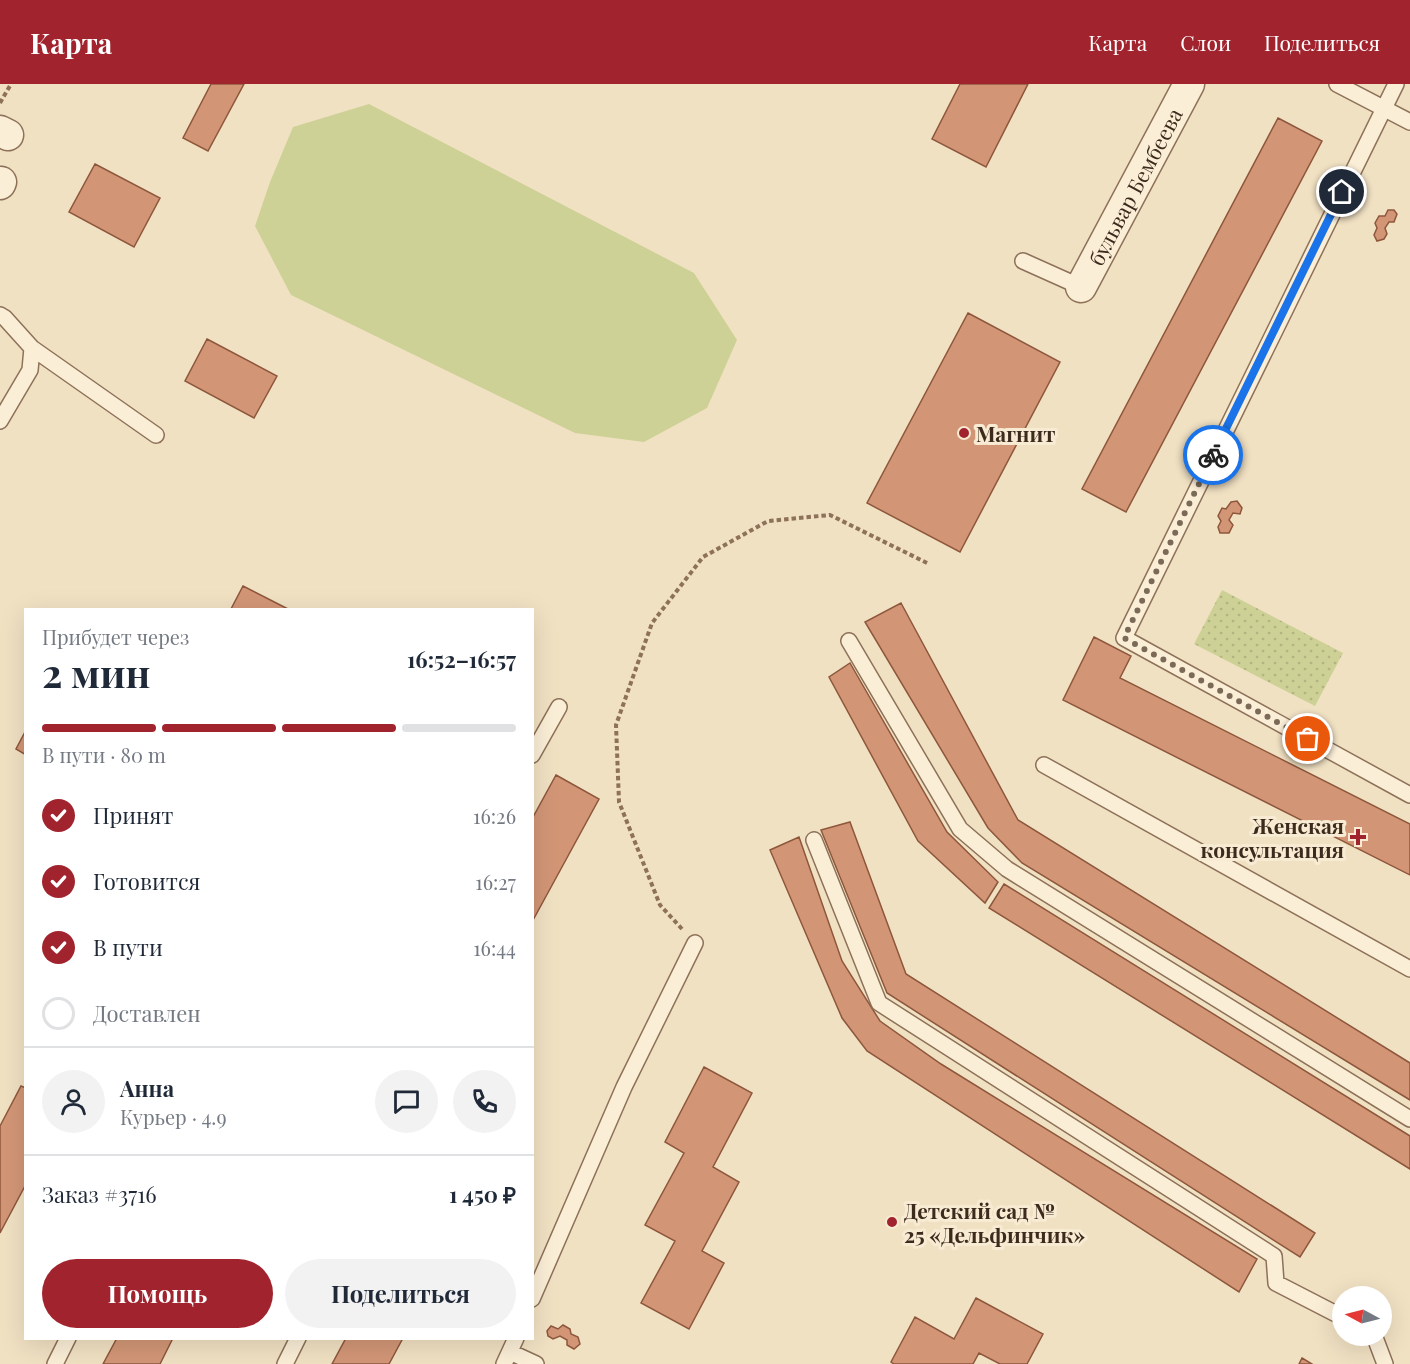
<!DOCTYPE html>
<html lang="ru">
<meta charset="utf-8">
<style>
:root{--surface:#fff;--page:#f2f2f3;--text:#1f2937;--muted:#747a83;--line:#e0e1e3;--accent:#a1232d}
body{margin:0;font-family:"Playfair Display",serif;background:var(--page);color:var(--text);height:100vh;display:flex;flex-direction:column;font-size:22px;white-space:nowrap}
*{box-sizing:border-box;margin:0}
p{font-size:20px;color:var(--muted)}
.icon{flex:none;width:33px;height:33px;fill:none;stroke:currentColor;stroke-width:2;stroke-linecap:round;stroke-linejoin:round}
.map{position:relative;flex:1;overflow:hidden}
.side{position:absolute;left:24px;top:524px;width:510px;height:732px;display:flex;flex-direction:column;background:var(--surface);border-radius:0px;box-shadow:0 6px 24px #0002}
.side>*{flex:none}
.needle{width:39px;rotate:277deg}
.controls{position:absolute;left:1332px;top:1202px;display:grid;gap:12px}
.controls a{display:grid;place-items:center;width:60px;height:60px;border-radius:50%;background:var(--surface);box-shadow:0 6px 24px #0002;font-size:30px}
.pin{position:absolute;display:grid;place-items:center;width:51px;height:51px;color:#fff;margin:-26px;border:3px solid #fff;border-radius:50%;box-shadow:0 2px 6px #0007}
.courier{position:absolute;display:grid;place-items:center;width:60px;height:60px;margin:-30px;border:4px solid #1a73e8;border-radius:50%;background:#fff;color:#222;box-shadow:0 2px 8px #0007}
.overview em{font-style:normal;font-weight:700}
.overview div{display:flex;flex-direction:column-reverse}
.overview{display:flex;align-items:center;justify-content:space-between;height:102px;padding:0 18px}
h1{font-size:39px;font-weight:700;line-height:45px}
.bar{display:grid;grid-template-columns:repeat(4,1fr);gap:9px 6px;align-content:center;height:72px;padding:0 18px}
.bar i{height:8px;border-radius:4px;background:var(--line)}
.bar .active{background:var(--accent)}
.bar p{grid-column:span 4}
.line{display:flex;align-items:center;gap:15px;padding:0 18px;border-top:2px solid var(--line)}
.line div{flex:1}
.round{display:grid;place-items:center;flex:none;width:63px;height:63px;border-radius:32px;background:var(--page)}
ol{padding:0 18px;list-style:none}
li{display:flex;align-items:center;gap:18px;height:66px}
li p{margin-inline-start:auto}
li .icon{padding:6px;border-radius:50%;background:var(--accent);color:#fff;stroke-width:4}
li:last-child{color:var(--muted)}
li i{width:33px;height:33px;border:3px solid var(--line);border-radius:50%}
.button{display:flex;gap:12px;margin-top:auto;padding:12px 18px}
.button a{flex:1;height:69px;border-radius:36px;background:var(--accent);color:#fff;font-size:24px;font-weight:700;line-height:69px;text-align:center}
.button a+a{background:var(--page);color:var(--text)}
header{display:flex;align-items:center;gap:36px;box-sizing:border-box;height:84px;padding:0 30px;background:var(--accent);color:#fff}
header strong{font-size:28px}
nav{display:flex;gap:33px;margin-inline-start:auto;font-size:21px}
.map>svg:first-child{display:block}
</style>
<header>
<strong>Карта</strong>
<nav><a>Карта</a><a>Слои</a><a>Поделиться</a></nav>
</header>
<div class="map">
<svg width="1410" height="1280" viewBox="0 0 1410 1280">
<defs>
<pattern id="park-dots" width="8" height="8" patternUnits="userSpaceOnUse" patternTransform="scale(1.5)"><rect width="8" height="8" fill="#ced196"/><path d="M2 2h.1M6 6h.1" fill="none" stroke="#b2b481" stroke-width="1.8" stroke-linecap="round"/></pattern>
</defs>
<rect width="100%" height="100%" fill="#f1e1c3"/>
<path fill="url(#park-dots)" d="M1222,506L1343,569L1315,622L1194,560Z"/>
<path fill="#ced196" d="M369,20L694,189L737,256L707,324L644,358L575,349L291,211L255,142L270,98L293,43Z"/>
<path fill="#d29676" stroke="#8e573c" stroke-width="1.5" d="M211,0H244L208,67L183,54Z
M960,0H1028L986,83L932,55Z
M1278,34L1322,57L1126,428L1082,405Z
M95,80L160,114L134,163L69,128Z
M1388,126H1394L1397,130L1394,138H1389L1385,144L1387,150L1384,155L1377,157L1374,151L1377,144L1375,139L1379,132H1385Z
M968,229L1060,278L960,468L867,419Z
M207,255L277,292L254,334L185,297Z
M1237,417L1242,424L1240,430L1233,429L1229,436L1233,441L1229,449H1220L1218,443L1221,437L1218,432L1222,424L1226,425L1231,418Z
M243,502L288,525H231Z
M901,519L1018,736L1410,979V1016L1022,779L988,744L865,538Z
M1094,553L1131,572L1120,594L1410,740V791L1063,616Z
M850,579L947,748L998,798L985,819L918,757L829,593Z
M26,646V671L16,665Z
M556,691L599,715L532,838V735Z
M850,738L906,890L1315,1149L1300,1173L887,909L821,746Z
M799,753L842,877L880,937L941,980L1257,1175L1239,1208L867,967L842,934L770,766Z
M1004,800L1410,1052V1085L989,824Z
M704,983L752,1009L713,1083L739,1098L702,1167L724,1179L689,1245L641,1219L675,1157L645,1141L684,1069L665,1058Z
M21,1002L26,1004V1100L0,1149V1042Z
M976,1214L1043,1250L1027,1280H1000L979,1269L973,1280H894L891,1278L915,1233L954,1255Z
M563,1241L570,1245L571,1250L578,1253L580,1260L574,1265L567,1261V1256L560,1252L553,1255L548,1252L547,1247L551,1242L558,1245Z
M117,1254H173L160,1280H103Z
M346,1254H403L389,1280H332Z
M1302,1274L1312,1280H1299Z"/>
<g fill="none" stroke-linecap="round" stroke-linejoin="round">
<defs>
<path id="service" d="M1337,0L1410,38
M1396,0L1124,554L1410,711
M1023,177L1081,203
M0,231L5,234L32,264L30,286L0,337
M32,264L156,351
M849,557L960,745L1007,785L1410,1035
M532,671L559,623
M1044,681L1410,885
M814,756L879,919L1274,1172L1276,1199L1342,1233
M532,1215L624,1003L695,859
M1374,1251L1385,1280
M510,1268L536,1280
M55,1280L68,1254
M285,1280L298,1254
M504,1280L516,1254"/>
<g id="minor">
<path d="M0,47L8,51"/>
<path d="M0,100L1,98"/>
<path id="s1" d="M1081,203L1189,0"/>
</g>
</defs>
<use href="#service" stroke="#8d7158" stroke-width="18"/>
<use href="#minor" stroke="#8d7158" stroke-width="33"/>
<path stroke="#8d7158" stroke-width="4" stroke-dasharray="4.5 3" stroke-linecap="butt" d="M0,19L11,0
M682,845L660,821L619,718L616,641L652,539L703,473L768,437L830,431L927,479"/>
<use href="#service" stroke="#fbeed7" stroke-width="15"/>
<use href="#minor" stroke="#fbeed7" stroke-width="30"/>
</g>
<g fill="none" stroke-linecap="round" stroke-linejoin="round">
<path stroke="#7b6a57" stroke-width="6" stroke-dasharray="0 10.8" d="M1213,371L1124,554L1308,655"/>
<path stroke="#1a73e8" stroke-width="8" d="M1213,371L1342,108"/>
</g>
<g fill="#a1232d" stroke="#f8ebd3" stroke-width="2">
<circle cx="964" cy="349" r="6"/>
<path d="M1355 744h6v6h6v6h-6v6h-6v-6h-6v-6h6z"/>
<circle cx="892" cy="1138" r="6"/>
</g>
<g text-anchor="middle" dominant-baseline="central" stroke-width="6" stroke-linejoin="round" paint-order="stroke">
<g font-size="21" fill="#3c2a1d" stroke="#f8ebd3">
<text stroke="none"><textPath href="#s1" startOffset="114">бульвар Бембеева</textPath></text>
</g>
<g font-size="21" font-weight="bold" fill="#3c2a1d" stroke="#f8ebd3" text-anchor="start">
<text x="976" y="349">Магнит</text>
<text x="1344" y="741" text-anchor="end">Женская<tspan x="1344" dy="24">консультация</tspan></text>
<text x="904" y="1126">Детский сад №<tspan x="904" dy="24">25 «Дельфинчик»</tspan></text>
</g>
</g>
</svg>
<div class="controls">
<a><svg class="needle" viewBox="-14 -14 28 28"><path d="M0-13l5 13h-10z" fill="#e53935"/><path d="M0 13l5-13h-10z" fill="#747a83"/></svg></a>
</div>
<div class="pin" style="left:1308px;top:655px;background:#ea580c"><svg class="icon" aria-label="bag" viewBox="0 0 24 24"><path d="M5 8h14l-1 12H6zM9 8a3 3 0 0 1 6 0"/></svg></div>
<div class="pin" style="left:1342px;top:108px;background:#1f2937"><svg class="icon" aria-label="home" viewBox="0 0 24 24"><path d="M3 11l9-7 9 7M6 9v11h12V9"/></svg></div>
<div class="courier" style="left:1213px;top:371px"><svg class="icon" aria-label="bike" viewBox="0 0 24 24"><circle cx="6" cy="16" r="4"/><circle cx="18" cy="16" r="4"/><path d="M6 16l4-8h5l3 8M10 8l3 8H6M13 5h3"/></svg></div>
<section class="side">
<div class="overview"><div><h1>2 мин</h1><p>Прибудет через</p></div><em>16:52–16:57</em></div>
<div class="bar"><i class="active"></i><i class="active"></i><i class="active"></i><i></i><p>В пути · 80 m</p></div>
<ol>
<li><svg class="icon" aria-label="check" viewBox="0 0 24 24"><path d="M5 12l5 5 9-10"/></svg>Принят<p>16:26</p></li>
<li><svg class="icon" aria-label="check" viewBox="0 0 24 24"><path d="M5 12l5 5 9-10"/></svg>Готовится<p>16:27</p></li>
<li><svg class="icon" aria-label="check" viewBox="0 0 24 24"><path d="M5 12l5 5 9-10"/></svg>В пути<p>16:44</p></li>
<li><i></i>Доставлен</li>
</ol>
<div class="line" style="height:108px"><a class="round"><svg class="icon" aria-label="person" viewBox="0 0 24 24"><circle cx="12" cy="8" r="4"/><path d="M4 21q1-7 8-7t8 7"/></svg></a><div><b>Анна</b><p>Курьер · 4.9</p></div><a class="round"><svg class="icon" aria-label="chat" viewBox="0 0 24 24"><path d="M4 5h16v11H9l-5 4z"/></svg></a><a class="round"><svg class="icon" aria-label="phone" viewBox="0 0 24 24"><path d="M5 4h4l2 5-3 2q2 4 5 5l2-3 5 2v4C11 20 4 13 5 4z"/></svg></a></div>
<div class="line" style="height:78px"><div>Заказ #3716</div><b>1 450 ₽</b></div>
<div class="button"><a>Помощь</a><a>Поделиться</a></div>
</section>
</div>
